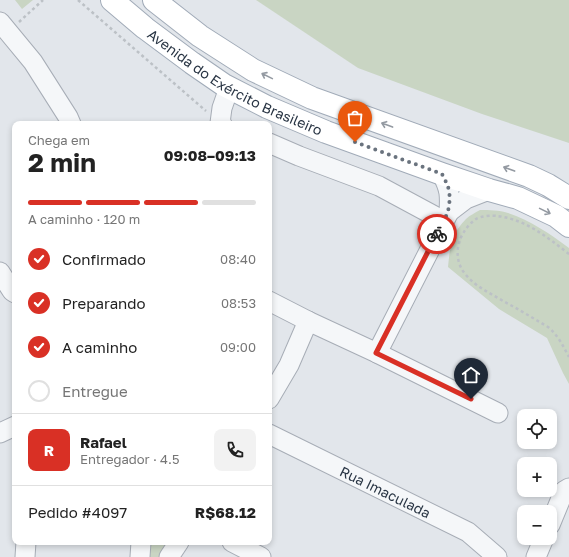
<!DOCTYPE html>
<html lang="pt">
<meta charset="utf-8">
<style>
:root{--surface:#fff;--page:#f2f2f2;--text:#222;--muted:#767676;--line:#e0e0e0;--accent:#d93025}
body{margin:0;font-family:"Golos Text",sans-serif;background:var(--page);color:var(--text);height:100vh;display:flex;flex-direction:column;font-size:15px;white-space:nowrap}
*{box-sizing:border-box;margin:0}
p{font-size:13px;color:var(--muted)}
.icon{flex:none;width:22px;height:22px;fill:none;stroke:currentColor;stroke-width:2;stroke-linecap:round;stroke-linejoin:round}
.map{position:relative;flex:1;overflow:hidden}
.panel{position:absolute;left:12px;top:121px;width:260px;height:424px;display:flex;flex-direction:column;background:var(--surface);border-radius:8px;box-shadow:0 2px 6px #0003}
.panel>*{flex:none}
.controls{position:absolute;left:517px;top:409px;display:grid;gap:8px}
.controls a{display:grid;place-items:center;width:40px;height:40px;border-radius:8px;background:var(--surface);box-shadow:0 2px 6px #0003;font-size:20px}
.pin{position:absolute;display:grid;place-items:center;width:34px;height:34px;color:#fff;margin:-41px -17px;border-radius:50% 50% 50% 0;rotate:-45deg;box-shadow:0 0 4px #0007}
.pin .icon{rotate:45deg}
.courier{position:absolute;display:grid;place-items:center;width:40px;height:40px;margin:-20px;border:3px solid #d93025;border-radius:50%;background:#fff;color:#222;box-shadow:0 1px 5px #0007}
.headline em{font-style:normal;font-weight:700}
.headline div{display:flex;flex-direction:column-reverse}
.headline{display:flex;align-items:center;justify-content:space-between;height:68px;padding:0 16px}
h1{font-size:26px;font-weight:700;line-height:30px}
.bar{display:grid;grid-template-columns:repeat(4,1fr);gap:6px 4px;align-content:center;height:48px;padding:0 16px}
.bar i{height:5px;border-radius:3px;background:var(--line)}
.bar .active{background:var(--accent)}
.bar p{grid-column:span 4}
.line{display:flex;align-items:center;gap:10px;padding:0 16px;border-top:1px solid var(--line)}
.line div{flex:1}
.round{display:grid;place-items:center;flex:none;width:42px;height:42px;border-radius:8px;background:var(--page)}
ol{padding:0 16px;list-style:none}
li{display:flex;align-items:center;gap:12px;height:44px}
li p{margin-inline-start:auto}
li .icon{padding:4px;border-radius:50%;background:var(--accent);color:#fff;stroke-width:4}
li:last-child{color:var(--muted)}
li i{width:22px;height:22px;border:2px solid var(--line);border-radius:50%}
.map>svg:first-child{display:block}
</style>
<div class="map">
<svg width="569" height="557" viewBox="0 0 569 557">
<rect width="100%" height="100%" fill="#e2e6eb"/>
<path fill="#c9d5c3" d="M15,0H33L22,9Z
M256,0H569V143L482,114L358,68Z
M480,210C489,210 499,210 508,213C530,220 550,234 569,248V384L563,373L547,338L499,309L448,267C450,247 451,234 466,219C470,215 475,213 480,210Z
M146,542L168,543L161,557H146Z"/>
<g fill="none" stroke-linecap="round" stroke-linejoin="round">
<defs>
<g id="minor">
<path d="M0,22L33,62L68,117L71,124"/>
<path d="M222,124L220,123L222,108L229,88"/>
<path d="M269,143L299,156L379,186L444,221"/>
<path d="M449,212L466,199L489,190"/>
<path d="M0,272L12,291L15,293"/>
<path d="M269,301L308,321L377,353L498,413"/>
<path d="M377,353L449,212C450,195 450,190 442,174"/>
<path d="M269,399L289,365L308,321"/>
<path d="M0,433L15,426"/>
<path id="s1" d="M269,434L468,532L497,557"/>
<path d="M550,525L564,491L569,488"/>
<path d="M232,542L261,557"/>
<path d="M25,557L26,542"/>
<path d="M140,557L141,542"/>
<path d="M169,557L179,542"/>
<path d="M536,557L544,538"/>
</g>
<g id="major">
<path id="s2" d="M112,0L145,28L192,63L224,85L267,107L326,132L442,174L489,190L518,198L556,216L569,226"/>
<path d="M154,0L200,36L253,70L312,98L529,176L548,185L569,198"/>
</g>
</defs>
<use href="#minor" stroke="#a7adb6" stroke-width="21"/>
<use href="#major" stroke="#a1abb8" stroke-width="24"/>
<path stroke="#bcc1c6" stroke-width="2.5" stroke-dasharray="3 3" stroke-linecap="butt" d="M78,0L206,111
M19,22L43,0
M569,254C547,237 525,219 497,216C492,215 481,216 476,219C459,231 450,257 466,275C476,287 490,293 503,301C518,309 533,318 548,327C558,335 563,346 569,357"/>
<use href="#minor" stroke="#f5f7f9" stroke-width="19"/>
<use href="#major" stroke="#fff" stroke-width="22"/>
</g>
<defs><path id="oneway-shaft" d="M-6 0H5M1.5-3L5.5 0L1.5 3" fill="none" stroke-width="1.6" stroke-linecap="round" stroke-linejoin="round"/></defs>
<g stroke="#949aa2">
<use href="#oneway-shaft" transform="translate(267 76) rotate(-154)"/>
<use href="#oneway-shaft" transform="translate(387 125) rotate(-160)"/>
<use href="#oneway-shaft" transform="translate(509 169) rotate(-160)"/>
<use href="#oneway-shaft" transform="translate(545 211) rotate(26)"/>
</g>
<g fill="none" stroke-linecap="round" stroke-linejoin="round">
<path stroke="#6a737e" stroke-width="4" stroke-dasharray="0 7.2" d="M355,142L442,174L448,186L450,198L448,212L437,234"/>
<path stroke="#d93025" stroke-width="5" d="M437,234L376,353L471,399"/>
</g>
<g text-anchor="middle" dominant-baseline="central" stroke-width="3" stroke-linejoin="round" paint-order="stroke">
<g font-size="14" fill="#293544" stroke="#f2f5f8">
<text stroke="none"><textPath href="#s2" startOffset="149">Avenida do Exército Brasileiro</textPath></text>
<text stroke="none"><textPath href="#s1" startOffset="130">Rua Imaculada</textPath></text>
</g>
</g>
</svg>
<div class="controls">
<a><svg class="icon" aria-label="locate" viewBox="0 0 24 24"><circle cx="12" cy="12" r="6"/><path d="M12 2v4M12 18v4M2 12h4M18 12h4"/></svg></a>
<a>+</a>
<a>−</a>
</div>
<div class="pin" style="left:355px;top:142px;background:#ea580c"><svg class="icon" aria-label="bag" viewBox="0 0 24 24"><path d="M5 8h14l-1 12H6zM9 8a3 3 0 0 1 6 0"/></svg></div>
<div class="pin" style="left:471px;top:399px;background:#1f2937"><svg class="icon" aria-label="home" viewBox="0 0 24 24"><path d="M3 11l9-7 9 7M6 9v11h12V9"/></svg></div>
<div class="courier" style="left:437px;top:234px"><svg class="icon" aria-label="bike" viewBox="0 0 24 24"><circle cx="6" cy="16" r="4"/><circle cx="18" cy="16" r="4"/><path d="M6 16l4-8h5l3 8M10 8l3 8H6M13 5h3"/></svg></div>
<section class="panel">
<div class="headline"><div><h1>2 min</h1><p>Chega em</p></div><em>09:08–09:13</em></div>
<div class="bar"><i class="active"></i><i class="active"></i><i class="active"></i><i></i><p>A caminho · 120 m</p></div>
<ol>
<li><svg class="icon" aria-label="check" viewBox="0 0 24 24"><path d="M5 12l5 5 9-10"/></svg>Confirmado<p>08:40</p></li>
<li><svg class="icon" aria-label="check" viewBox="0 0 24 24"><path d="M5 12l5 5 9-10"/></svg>Preparando<p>08:53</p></li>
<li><svg class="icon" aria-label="check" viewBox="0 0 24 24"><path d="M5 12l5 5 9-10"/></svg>A caminho<p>09:00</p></li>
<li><i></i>Entregue</li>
</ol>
<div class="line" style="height:72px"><b class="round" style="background:var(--accent);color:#fff">R</b><div><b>Rafael</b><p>Entregador · 4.5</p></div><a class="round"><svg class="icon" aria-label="phone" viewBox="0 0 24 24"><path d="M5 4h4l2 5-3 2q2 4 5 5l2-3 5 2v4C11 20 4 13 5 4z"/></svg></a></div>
<div class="line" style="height:52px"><div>Pedido #4097</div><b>R$68.12</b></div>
</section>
</div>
